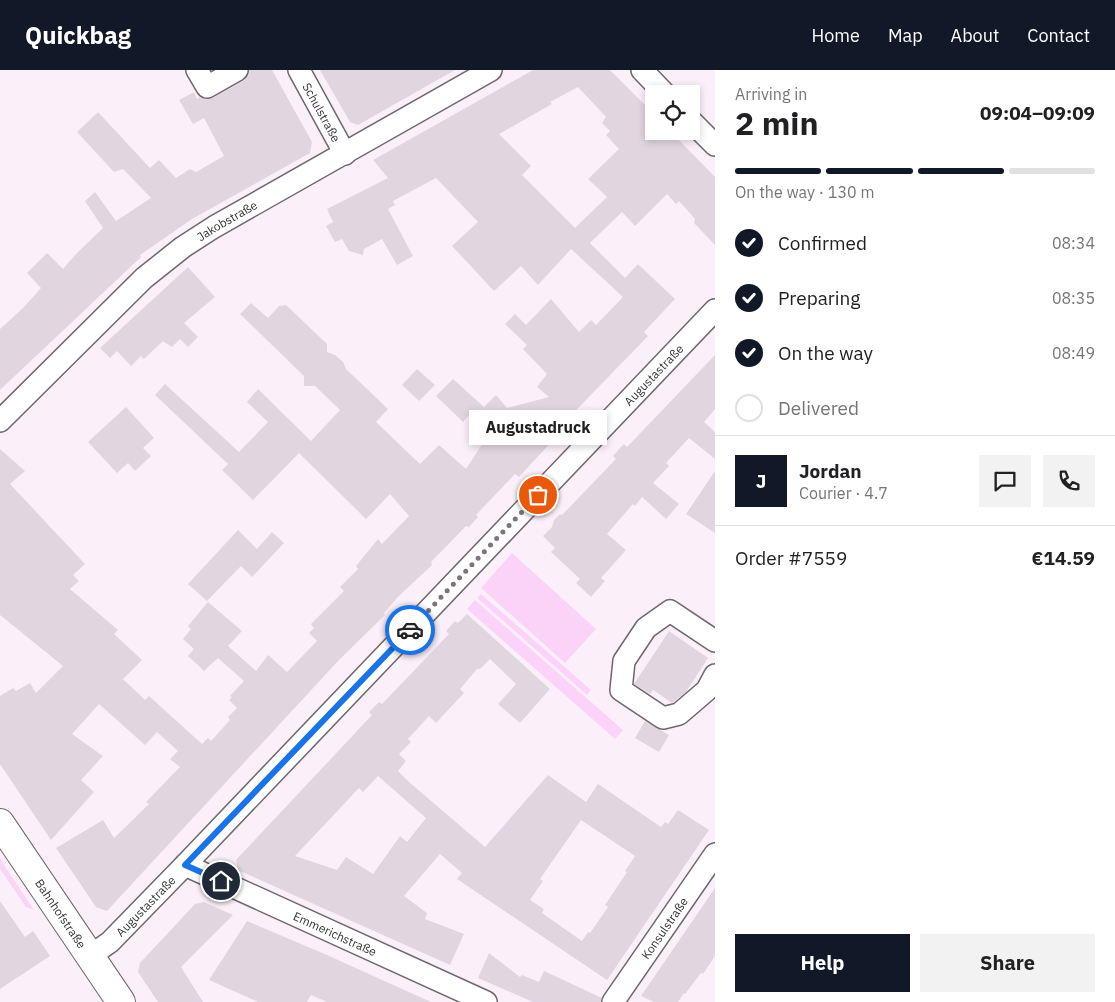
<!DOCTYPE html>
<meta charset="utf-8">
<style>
:root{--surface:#fff;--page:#f2f2f2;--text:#202124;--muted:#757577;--line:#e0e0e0;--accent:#111827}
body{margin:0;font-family:"IBM Plex Sans",sans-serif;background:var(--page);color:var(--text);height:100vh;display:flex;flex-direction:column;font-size:19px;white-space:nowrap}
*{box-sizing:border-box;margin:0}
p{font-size:16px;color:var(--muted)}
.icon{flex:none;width:28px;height:28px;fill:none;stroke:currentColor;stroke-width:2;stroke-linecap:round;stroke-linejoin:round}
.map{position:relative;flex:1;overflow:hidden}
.details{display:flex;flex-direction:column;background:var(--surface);width:400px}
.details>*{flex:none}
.tools{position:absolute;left:645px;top:15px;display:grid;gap:10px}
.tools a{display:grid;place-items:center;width:55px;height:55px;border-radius:0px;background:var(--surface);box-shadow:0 2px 8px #0003;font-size:25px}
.pin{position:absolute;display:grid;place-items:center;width:42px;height:42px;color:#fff;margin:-21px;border:2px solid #fff;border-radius:50%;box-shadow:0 1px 5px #0007}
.courier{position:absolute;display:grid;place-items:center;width:50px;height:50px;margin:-25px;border:4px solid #1a73e8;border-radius:50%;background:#fff;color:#222;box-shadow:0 1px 6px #0007}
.bubble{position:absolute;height:35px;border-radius:0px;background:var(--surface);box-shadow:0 2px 8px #0003;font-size:16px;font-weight:700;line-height:35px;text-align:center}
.headline em{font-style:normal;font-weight:700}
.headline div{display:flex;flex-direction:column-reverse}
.headline{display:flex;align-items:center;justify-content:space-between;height:85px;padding:0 20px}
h1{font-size:32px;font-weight:700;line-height:38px}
.bar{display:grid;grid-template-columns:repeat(4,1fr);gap:8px 5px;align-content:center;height:60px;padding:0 20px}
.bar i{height:6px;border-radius:4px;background:var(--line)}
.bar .on{background:var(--accent)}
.bar p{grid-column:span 4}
.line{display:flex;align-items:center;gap:12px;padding:0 20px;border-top:1px solid var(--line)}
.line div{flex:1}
.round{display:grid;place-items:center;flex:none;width:52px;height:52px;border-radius:0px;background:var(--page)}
ol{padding:0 20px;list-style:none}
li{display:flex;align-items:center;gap:15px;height:55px}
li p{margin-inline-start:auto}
li .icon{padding:5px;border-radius:50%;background:var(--accent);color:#fff;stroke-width:4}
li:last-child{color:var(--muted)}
li i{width:28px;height:28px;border:2px solid var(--line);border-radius:50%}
.button{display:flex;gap:10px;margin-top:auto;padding:10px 20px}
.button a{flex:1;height:58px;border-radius:0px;background:var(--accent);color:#fff;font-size:20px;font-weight:700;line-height:58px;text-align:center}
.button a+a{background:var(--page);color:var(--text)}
header{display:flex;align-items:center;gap:30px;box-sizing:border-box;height:70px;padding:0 25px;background:var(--accent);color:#fff}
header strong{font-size:24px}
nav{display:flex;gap:28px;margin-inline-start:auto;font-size:18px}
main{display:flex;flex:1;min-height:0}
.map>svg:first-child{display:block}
</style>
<header>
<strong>Quickbag</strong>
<nav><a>Home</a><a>Map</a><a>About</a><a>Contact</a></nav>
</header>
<main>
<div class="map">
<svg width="715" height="932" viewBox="0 0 715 932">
<rect width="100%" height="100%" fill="#fbf0fa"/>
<path fill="#fcd3f8" d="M512,483L596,559L565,593L481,518Z
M481,524L591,620L587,625L477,528Z
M475,530L623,660L615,669L467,539Z
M0,789L34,840L26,837L0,799Z"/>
<path fill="#e1d6e0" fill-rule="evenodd" d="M249,0H272L312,72L310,83L192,149L140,185L141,187L0,320V259L23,238L41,218L27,203L47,183L63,199L76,184L103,158L85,131L95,122L116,151L151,128L123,99L114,102L77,62L98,42L150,98L159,90L176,108L190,99L196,102L224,86L204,48L193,54L179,30L194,22L197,29L200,27L206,29L213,28L243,11L248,6Z
M320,0H455L358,55L350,52Z
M533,0H610L654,44V61H670L715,107V175L694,153L695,149L679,131L676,134L667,124L635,156L622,142L590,173L625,208L638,194L675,229L644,262L648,266L551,366L554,369L519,407L515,404L476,445L478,447L469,457L466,456L431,492L432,495L398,527L384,543L385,545L338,591L107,841L96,837L56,778L103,750L114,768L149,734L146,732L180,697L170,689L178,681L157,662L145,675L99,634L72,664L103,686L81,710L94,722L51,770L0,694V626L13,618L16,621L30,613L36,623L63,596L0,545V379L25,401L10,414L85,494L73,505L79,511L70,519L118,560L114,564L142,590L123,609L145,630L149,626L202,674L208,668L211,671L230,650L228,647L237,638L229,630L232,627L230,626L244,611L218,588L204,601L188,586L194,579L183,569L191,559L188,556L208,532L242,561L228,576L256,601L268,585L287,602L317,571L309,563L314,558L311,554L344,521L340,517L358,499L356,496L378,469L382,474L409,446L390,424L366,449L299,383L253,430L222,400L228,394L155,325L165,314L239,382L268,352L247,332L258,319L311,371L340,340L315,316H304V306L240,244L251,233L268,248L279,236L286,235L327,274V282L335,285L343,292L346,299L388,339L376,352L420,394L439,375L466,399L488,365L468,346L463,352L436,326L453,309L484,337L496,325L507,338L549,327L537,317L547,304L523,279L527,275L505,254L515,244L526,255L551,229L579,262L591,250L596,255L623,227L571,179L538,215L521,196L494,221L452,176L478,152L436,108L393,131L395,135L388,139L413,186L397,195L382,169L364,179L363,185L349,181L342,169L335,172L326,156L333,152L327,139L388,108L373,90ZM578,17L606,47L602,53L610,61L606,65L619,79L588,109L607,127L575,158L522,105L531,96L499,64L552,34L550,32Z
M188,197L215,227L184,253L198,267L188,277L180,269L172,277L163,271L144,289L141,286L131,296L117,281L110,288L100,278Z
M715,285V339L704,352L715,362V389L689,368L666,393L669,396L653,413L679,434L666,449L642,427L635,436L633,434L607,464L626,480L601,508L605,511L591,527L576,513L580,509L551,482L555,478L543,466L552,457L554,450L560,444L562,445L616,389L613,386L620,378L624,374L627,377Z
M417,299L435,315L419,331L402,315Z
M126,337L154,368L143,378L151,386L135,401L128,393L117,403L88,372Z
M715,401V463L686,444Z
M238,460L257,479L272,462L284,473L252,507L241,496L207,531L188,514Z
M467,544L550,619L520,653L498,634L516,614L490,589L480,599H477L460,619L464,623L436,653L429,646L408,669L411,672L399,684L406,691L398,701L409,712L485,777L548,705L586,732L598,714L661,757L665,752L668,754L678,740L709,760L607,910L457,809L462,803L440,784L404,826L427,843L425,849L464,864L450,895L238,800L236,790L372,645L369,642L379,632L382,634L449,564L446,561L455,551L458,553ZM378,706L426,748L407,772L400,766L373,804L346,787L337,800L295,786L359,718L363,722ZM581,750L635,786L625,801L627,802L605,835L608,837L590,863L588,862L582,871L542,843L544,839L530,830L543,811L540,809Z
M669,561L708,588L686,622L672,633L653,620L650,624L634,614Z
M645,651L669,665L659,682L635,668Z
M715,818V886L703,904L701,903L685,924L684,923L678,932H654L641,926Z
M0,831L25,867L33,861L50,886L0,919Z
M204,832L233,845L181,897L203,932H158L138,902L140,893L195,834Z
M247,851L327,885L431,932H327L311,925L307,932H258L209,910Z
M489,883L520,907L522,905L539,912L544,901L602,928L601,932H533L478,908Z"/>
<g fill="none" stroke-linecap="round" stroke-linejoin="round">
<defs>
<g id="minor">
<path d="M197,0L207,17L237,0"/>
<path id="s1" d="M299,0L345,84"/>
<path d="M642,0L665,24"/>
<path d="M691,51L715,75"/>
<path id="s2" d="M0,351L144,208L183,177L214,157L491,0"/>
<path d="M715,571L670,541L646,558L624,591L621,620L663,648L679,644L707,620L715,605"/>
<path id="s3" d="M185,795L486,932"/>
<path id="s4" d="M90,886L110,872L185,795L715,240"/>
<path id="s5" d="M613,932L715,784"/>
</g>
<g id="major">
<path id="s6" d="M0,753L121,932"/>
</g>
</defs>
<use href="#minor" stroke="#70666f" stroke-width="24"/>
<use href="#major" stroke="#70666f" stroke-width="30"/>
<use href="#minor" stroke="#fff" stroke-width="21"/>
<use href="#major" stroke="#fff" stroke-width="28"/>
</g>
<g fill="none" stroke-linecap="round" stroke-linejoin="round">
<path stroke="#7b747b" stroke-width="5" stroke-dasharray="0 9" d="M410,560L538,425"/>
<path stroke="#1a73e8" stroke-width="6" d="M221,811L185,795L410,560"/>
</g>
<g text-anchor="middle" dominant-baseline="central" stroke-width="4" stroke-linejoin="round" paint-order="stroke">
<g font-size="12" fill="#363236" stroke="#fff">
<text stroke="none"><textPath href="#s1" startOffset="48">Schulstraße</textPath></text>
<text stroke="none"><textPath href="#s2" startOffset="304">Jakobstraße</textPath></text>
<text stroke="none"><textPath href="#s4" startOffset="810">Augustastraße</textPath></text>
<text stroke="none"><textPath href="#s4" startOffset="75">Augustastraße</textPath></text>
<text stroke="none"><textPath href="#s6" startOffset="109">Bahnhofstraße</textPath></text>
<text stroke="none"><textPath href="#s5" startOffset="90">Konsulstraße</textPath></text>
<text stroke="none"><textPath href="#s3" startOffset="165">Emmerichstraße</textPath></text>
</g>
</g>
</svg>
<div class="tools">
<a><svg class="icon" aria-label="locate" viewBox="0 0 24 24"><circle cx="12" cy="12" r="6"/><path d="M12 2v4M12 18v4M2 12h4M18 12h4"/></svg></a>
</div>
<div class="pin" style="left:538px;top:425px;background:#ea580c"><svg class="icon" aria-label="bag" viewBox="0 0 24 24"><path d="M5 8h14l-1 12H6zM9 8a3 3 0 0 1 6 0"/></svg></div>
<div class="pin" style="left:221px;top:811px;background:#1f2937"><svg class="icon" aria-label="home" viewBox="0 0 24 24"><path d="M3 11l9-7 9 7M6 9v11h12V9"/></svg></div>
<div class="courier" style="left:410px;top:560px"><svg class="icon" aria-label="car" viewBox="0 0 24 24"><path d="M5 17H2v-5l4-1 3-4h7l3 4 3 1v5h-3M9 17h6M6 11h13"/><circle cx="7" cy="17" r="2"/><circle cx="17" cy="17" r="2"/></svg></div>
<div class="bubble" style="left:469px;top:340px;width:138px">Augustadruck</div>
</div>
<section class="details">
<div class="headline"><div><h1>2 min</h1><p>Arriving in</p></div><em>09:04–09:09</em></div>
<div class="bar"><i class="on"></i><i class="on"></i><i class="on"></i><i></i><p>On the way · 130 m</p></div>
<ol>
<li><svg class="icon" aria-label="check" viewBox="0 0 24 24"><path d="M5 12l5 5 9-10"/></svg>Confirmed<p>08:34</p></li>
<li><svg class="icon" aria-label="check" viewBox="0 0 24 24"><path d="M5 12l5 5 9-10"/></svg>Preparing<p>08:35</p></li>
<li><svg class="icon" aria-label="check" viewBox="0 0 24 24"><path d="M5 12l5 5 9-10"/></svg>On the way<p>08:49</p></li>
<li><i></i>Delivered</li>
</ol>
<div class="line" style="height:90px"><b class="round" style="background:var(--accent);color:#fff">J</b><div><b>Jordan</b><p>Courier · 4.7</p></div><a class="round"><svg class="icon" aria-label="chat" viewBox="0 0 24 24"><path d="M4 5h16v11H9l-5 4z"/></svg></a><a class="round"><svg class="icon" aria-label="phone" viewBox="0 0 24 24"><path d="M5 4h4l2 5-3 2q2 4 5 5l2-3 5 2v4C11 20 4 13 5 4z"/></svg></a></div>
<div class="line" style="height:65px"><div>Order #7559</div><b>€14.59</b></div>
<div class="button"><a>Help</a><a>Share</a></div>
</section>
</main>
